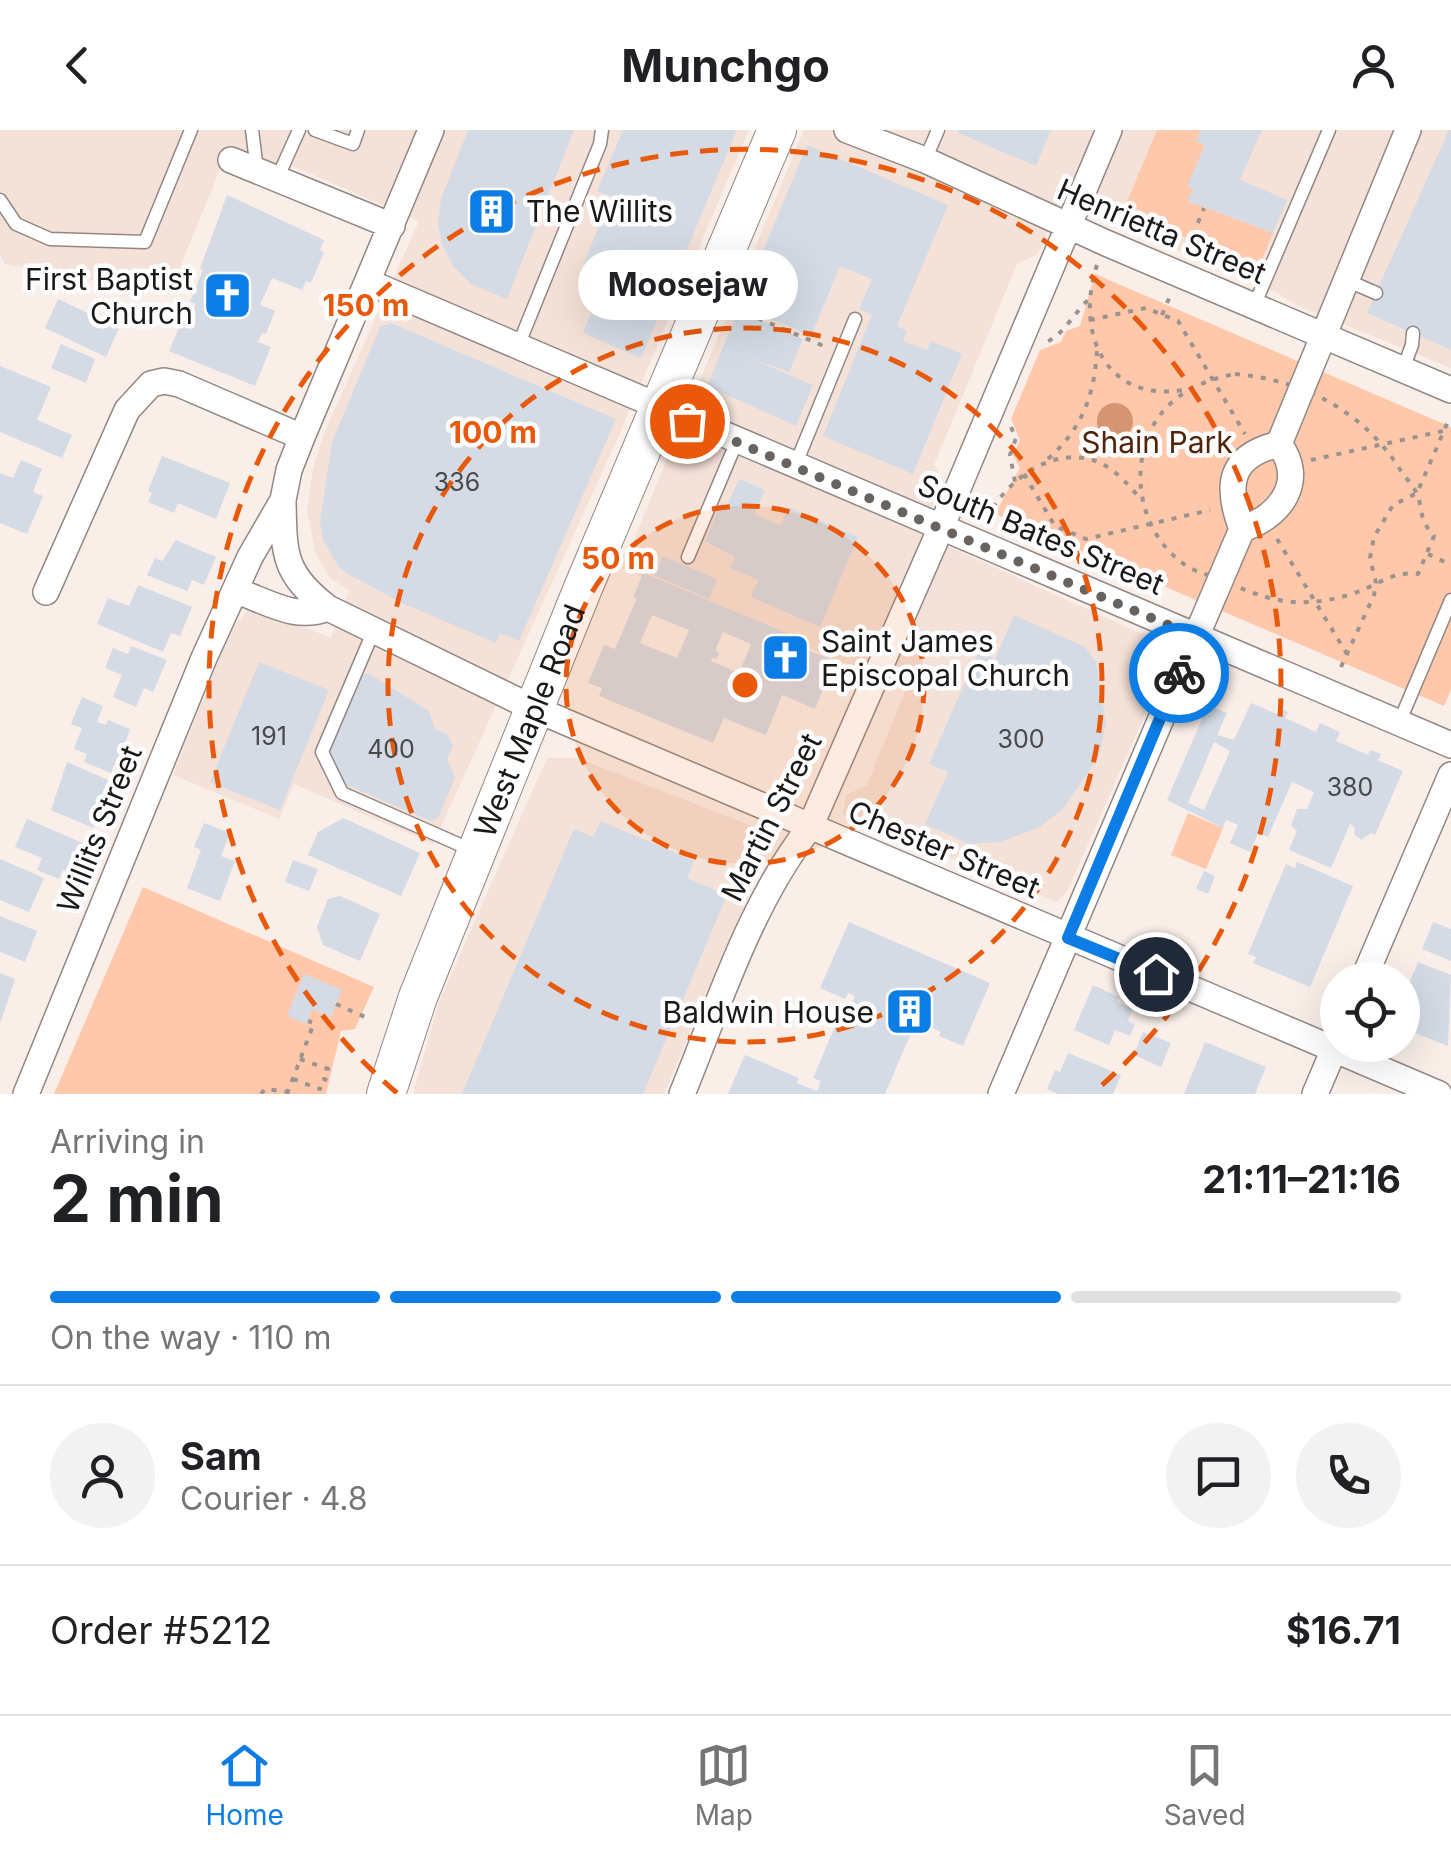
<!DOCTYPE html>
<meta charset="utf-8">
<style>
:root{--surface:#fff;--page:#f2f2f2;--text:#202124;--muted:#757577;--line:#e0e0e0;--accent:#0b7de4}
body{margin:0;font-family:Inter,sans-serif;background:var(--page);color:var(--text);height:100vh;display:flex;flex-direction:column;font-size:38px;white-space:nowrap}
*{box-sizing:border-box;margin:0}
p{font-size:32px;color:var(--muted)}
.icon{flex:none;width:55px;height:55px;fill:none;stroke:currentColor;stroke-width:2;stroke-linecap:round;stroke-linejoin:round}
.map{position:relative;height:964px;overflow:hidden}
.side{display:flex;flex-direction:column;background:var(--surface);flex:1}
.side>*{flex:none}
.fabs{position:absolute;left:1320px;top:832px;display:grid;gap:20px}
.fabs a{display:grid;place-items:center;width:100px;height:100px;border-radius:50%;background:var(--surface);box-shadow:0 10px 40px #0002;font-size:50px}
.pin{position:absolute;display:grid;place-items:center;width:85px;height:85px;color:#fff;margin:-42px;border:5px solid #fff;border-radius:50%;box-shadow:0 2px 10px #0007}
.courier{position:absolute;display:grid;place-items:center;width:100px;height:100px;margin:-50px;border:8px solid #0b7de4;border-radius:50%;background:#fff;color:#222;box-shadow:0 2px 12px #0007}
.bubble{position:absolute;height:70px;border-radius:35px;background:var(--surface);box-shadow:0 10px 40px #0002;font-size:32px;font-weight:700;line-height:70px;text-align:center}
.headline em{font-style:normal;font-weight:700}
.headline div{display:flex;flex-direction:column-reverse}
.headline{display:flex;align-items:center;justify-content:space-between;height:170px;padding:0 50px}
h1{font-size:65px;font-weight:700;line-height:75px}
.bar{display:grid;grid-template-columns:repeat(4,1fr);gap:15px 10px;align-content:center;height:120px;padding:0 50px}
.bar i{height:12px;border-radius:8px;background:var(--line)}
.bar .selected{background:var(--accent)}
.bar p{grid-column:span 4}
.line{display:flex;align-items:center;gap:25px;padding:0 50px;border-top:2px solid var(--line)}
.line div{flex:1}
.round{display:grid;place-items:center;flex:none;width:105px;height:105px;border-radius:52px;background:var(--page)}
header{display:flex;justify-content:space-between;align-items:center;height:130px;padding:0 50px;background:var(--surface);font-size:45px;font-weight:700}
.menu{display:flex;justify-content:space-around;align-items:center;height:140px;border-top:2px solid var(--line);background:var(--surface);font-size:28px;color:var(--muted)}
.menu a{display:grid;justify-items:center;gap:5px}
.menu .selected{color:var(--accent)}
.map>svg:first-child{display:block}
</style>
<header><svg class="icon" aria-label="back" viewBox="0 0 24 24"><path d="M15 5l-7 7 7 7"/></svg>Munchgo<svg class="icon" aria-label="person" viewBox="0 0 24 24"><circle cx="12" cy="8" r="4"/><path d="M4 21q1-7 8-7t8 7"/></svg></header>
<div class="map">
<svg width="1451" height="964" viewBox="0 0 1451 964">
<rect width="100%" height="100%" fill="#f9eee8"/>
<path fill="#f4e1d8" d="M0,0H749L620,303L433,714L294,654L279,689L173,645L226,511L233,497L248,480H262L331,508L349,461L329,447L315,422L307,380L313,338L325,301L419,91L298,38L272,33L230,15L169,164L5,134L0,125Z
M804,0H1451V238L1296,175L1276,162L1060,70L1038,124L1017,134L934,335L944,352L919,403L1140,503L1158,506L1170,517L1163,543L1067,762L1056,772L873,695L851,692L843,684L846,665L867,655L906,559L622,438Z
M547,628H577L752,696L772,711L664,964H413L439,872Z"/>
<path fill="#ffc8ab" d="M1157,0H1201L1196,11L1205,15L1188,55L1193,58L1188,71L1273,103L1258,139L1123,81Z
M1095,144L1451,297V560L1444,576L995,384L1020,338L1013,325L1020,310L1011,289L1040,220L1061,212L1066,201L1080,196Z
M1188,683L1223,698L1206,739L1171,725Z
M143,757L374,857L355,899L341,901L326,964H54Z"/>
<path fill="#d69572" d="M1097 291a18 18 0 1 1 36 0a18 18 0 1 1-36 0Z"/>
<path fill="#d4dbe4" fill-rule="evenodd" d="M468,0H574L507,169L471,154L453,136L442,114L438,93L441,69Z
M623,0H737L641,228L583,203L606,146L583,136L606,78L631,88L636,76L597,61Z
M959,0H1051L1036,36L958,3Z
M1201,0H1262L1240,50L1287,70L1273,103L1188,71L1193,58L1187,56L1205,15L1196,11Z
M1449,0H1451V220L1367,183Z
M807,15L948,75L897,196L907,201L903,211L927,220L931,211L962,224L913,344L823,306L872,185L859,179L872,149L840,136L811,206L740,176Z
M227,65L324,110L320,120L324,122L311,153L306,151L302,160L272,148L260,175L275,181L266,204L262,203L258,212L271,217L255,256L169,221L185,183L191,186L196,174L190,172L203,140L200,139Z
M58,169L119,198L106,227L45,198Z
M738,181L803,209L789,242L750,228L813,255L796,296L707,256Z
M391,193L616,289L519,511L500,503L496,513L402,473L348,444L338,436L323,410L320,392L332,312L380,197Z
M61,214L95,229L86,253L51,238Z
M0,236L51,257L37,290L72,305L62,328L0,302Z
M162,326L230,353L216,389L178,373L174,383L148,372L152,363L148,361Z
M21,330L42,339L33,362L43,366L27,404L0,393V343L13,348Z
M739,349L765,360L754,384L781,396L788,377L858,407L820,497L751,467L758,450L730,438L735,427L705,411L721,373L727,376Z
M176,410L216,427L204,455L192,450L187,461L147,445L155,428L162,431Z
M663,426L717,449L709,469L654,445Z
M643,443L803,510L800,517L835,531L815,579L782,565L766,605L724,588L713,613L599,566L602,558L588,553L604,515L615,519L637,468L633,467ZM652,485L689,500L677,528L640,513ZM723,502L751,514L739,543L711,531L712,528L717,529L719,522L715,521Z
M138,455L192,477L180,506L171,503L163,522L97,494L108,468L129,476Z
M1014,485L1085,517L1096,532L1106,593L1099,626L1063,679L1038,698L1000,712L969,714L925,694L948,642L929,634L979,521L995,529Z
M131,516L167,530L153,562L144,558L136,577L113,567L122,545L105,538L113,518L128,524Z
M259,532L329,560L280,680L210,652Z
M368,543L429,581L435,599L447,604L453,616L447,629L455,648L438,688L431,691L342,653L329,622L362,546Z
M82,567L103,576L97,592L106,595L108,590L130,599L117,637L114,635L111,643L84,632L87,624L74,619L82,598L71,594Z
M1251,573L1277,584L1279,578L1288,582L1285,588L1316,602L1320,593L1340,602L1336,611L1368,625L1370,620L1381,624L1378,630L1403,641L1375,705L1371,703L1361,710L1354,704L1355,697L1350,694L1331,738L1289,720L1297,701L1291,695L1297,679H1307L1314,662L1292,652L1268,707L1258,703L1250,722L1230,713L1238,695L1226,690L1223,698L1167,670L1208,575L1227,583L1217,605L1234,610ZM1214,612L1230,621L1204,680L1188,673Z
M67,632L108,650L101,666L105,668L93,698L51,680Z
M343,688L420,723L401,766L308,725L318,702Z
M27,689L85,714L73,744L63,740L59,749L37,740L42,728L15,717Z
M601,691L694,731L687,748L727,765L643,964H462L574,699L593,707Z
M204,693L230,703L221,726L235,731L220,771L187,758L201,720L194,717Z
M0,729L44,748L29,782L0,770Z
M293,730L318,739L309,761L285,752Z
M1297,732L1353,756L1310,857L1253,833L1256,827L1248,824L1286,734L1295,738Z
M1204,741L1215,746L1208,764L1196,759Z
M340,766L380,784L360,831L323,815L317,797L328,769Z
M0,786L37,801L25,832L0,822Z
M849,792L990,853L963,916L939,906L941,902L910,888L904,901L911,903L885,964H728L745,925L799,948L797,953L817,961L821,951L813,948L845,873L850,876L855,866L848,863L845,869L820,858Z
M1433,792L1451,799V831L1422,819Z
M1418,832L1451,845L1448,916L1402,898V870Z
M0,843L15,849L1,891H0Z
M304,844L342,860L331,887L312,879L306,894L287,886Z
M1093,855L1119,867L1117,872L1133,879L1128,891L1135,894L1130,906L1115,900L1109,915L1074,900Z
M1143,902L1171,913L1161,937L1134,925Z
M1205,912L1266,937L1255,964H1184Z
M1068,923L1121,945L1113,964H1058L1047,959L1055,940L1060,942Z"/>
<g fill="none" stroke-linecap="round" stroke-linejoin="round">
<defs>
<path id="lane" d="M252,0L257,40
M315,0L353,14L358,0
M925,30L938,0
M277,49L299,0
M0,70L16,94L50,109L145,112L191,0
M1346,150L1376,163
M1254,176L1329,0
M518,216L600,14L602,0
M1403,239L1412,215L1413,203
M795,336L855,189
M688,427L737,311
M374,500L322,622L342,663L474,721
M1399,593L1451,470"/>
<path id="street" d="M847,0L925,30L1106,113L1451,260
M231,30L392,96
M368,152L1451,615
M283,370C284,425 283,443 328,478L535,579L1439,964
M1242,399C1225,355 1229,326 1279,314
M237,461C268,472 296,491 328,478
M46,462L127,280L151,254L164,251L179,254L302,307
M1363,850L1451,645
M26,964L204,528L250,427L283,370L289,340L302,307L431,0
M682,964C719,874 750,774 810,697L953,370L1109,0
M1001,964L1242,399C1280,387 1307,351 1279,314L1408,0
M1315,964L1338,910"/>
<g id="secondary">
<path id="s1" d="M386,964L418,867L583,458L777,0"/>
</g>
</defs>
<use href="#lane" stroke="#928883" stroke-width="15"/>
<use href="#street" stroke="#928883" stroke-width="28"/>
<use href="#secondary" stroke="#928883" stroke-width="40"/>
<path stroke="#9b938f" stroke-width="4" stroke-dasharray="5 8" stroke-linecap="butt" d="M1188,117L1204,78
M1097,135C1075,201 1104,273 1184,260
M734,178L826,217
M1162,185L1170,166
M1090,190L1146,178L1178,191L1245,304
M1048,211C1063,205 1075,182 1089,169
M1235,244C1302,250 1362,280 1399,338C1404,346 1413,355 1417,364C1424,383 1418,388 1434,406L1418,444C1394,441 1383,452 1362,460C1346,467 1327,471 1310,472C1278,474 1251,463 1222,450C1211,445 1197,443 1187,436C1147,410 1132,359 1145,315C1158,272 1193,252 1235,244Z
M1011,297L1016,308L1010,325L1015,352
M1048,329C1082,299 1095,264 1097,219
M1311,330L1443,301
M1024,344L1055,396L1086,409L1210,380
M987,389C1004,353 1047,319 1089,329C1110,334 1125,351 1138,366
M1277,409L1347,524
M1063,421L1070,402
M1428,424L1451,435
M1341,537L1374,465L1376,453L1370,428L1374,407L1393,375L1417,363L1449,289
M336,874L365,887
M300,929L328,939L324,949L333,952
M293,949L320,959L324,949
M261,964L265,959L288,962
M287,964L314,893L308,891"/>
<use href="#lane" stroke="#fff" stroke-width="12"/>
<use href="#street" stroke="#fff" stroke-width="25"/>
<use href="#secondary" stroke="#fff" stroke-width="38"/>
</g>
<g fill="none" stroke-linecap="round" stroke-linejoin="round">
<path stroke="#696360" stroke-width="10" stroke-dasharray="0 18" d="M687,291L1194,506L1179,543"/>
<path stroke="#0b7de4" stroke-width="12" d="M1156,844L1068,808L1179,543"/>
</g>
<circle cx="745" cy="555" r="179" fill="#e8590c" fill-opacity=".12"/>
<g fill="none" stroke="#e8590c" stroke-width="5" stroke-dasharray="18 12">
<circle cx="745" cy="555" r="179"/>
<circle cx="745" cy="555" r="357"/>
<path d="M397 963A536 536 0 1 1 1093 963"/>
</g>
<defs>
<symbol id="building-square" viewBox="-11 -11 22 22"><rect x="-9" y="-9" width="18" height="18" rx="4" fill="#0b7de4" stroke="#fdfdfd"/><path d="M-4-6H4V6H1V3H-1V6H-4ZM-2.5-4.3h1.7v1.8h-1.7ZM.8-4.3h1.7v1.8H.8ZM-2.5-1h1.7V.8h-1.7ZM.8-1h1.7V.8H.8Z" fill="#fff"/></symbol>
<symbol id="church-square" viewBox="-11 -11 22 22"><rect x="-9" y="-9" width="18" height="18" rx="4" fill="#0b7de4" stroke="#fdfdfd"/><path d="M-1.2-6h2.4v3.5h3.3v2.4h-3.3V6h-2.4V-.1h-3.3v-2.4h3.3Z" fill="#fff"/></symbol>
</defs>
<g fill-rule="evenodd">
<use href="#building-square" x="464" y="54" width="55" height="55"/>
<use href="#church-square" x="200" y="138" width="55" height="55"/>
<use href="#church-square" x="758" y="500" width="55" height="55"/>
<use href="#building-square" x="882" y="854" width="55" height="55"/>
</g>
<g text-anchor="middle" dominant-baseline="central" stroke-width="9" stroke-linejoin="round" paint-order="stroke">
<g font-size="25" fill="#49494a">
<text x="457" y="352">336</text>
<text x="269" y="606">191</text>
<text x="1021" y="609">300</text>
<text x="391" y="619">400</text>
<text x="1350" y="657">380</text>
</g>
<g font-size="30" fill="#1b1816" stroke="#fdfdfd" text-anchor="start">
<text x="526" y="81">The Willits</text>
<text x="193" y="149" text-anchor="end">First Baptist<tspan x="193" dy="34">Church</tspan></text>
<text x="821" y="511">Saint James<tspan x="821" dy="34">Episcopal Church</tspan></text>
<text x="874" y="882" text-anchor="end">Baldwin House</text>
</g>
<g font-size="30" fill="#1b1816" stroke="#fdfdfd">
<text transform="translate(1162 101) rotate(23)">Henrietta Street</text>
<text transform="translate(1041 404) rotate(23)">South Bates Street</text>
<text stroke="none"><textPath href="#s1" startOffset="400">West Maple Road</textPath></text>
<text transform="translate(771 687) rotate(-63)">Martin Street</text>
<text transform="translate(99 699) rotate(-68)">Willits Street</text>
<text transform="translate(944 719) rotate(23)">Chester Street</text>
</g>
<g font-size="30" fill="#4f250a" stroke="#fdfdfd">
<text x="1157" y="312">Shain Park</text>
</g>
</g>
<circle cx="745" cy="555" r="15" fill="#e8590c" stroke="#fdfdfd" stroke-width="5"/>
<g font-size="30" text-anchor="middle" font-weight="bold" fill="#e8590c" stroke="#fdfdfd" stroke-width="9" stroke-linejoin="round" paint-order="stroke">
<text x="366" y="186">150 m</text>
<text x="493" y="313">100 m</text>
<text x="618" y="439">50 m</text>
</g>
</svg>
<div class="fabs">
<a><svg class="icon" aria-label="locate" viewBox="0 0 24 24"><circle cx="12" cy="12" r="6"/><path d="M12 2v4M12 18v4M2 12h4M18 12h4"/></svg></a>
</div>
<div class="pin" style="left:687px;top:291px;background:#ea580c"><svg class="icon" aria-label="bag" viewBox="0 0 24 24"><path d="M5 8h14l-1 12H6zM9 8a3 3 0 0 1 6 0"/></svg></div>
<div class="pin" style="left:1156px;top:844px;background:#1f2937"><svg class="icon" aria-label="home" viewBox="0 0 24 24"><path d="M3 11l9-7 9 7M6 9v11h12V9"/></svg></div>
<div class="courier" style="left:1179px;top:543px"><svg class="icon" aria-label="bike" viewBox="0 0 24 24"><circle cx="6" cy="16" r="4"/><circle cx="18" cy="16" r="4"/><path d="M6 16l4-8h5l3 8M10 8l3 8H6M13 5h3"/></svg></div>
<div class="bubble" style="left:578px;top:120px;width:220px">Moosejaw</div>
</div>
<section class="side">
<div class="headline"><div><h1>2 min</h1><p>Arriving in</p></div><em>21:11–21:16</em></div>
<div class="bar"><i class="selected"></i><i class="selected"></i><i class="selected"></i><i></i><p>On the way · 110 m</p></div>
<div class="line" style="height:180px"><a class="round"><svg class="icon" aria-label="person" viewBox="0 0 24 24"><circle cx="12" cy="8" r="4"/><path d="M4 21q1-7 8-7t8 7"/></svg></a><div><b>Sam</b><p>Courier · 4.8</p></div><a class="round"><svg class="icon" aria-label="chat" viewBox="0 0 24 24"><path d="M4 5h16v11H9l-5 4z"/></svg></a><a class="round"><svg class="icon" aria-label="phone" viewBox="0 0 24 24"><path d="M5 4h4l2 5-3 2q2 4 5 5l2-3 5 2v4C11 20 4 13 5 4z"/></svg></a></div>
<div class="line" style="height:130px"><div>Order #5212</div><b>$16.71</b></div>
</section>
<nav class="menu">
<a class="selected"><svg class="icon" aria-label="home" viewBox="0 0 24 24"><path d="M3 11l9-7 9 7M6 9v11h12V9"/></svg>Home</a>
<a><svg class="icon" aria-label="map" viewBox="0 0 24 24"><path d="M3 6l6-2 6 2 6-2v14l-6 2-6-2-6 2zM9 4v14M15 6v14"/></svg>Map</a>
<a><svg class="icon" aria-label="saved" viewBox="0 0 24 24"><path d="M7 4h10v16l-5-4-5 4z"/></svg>Saved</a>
</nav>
